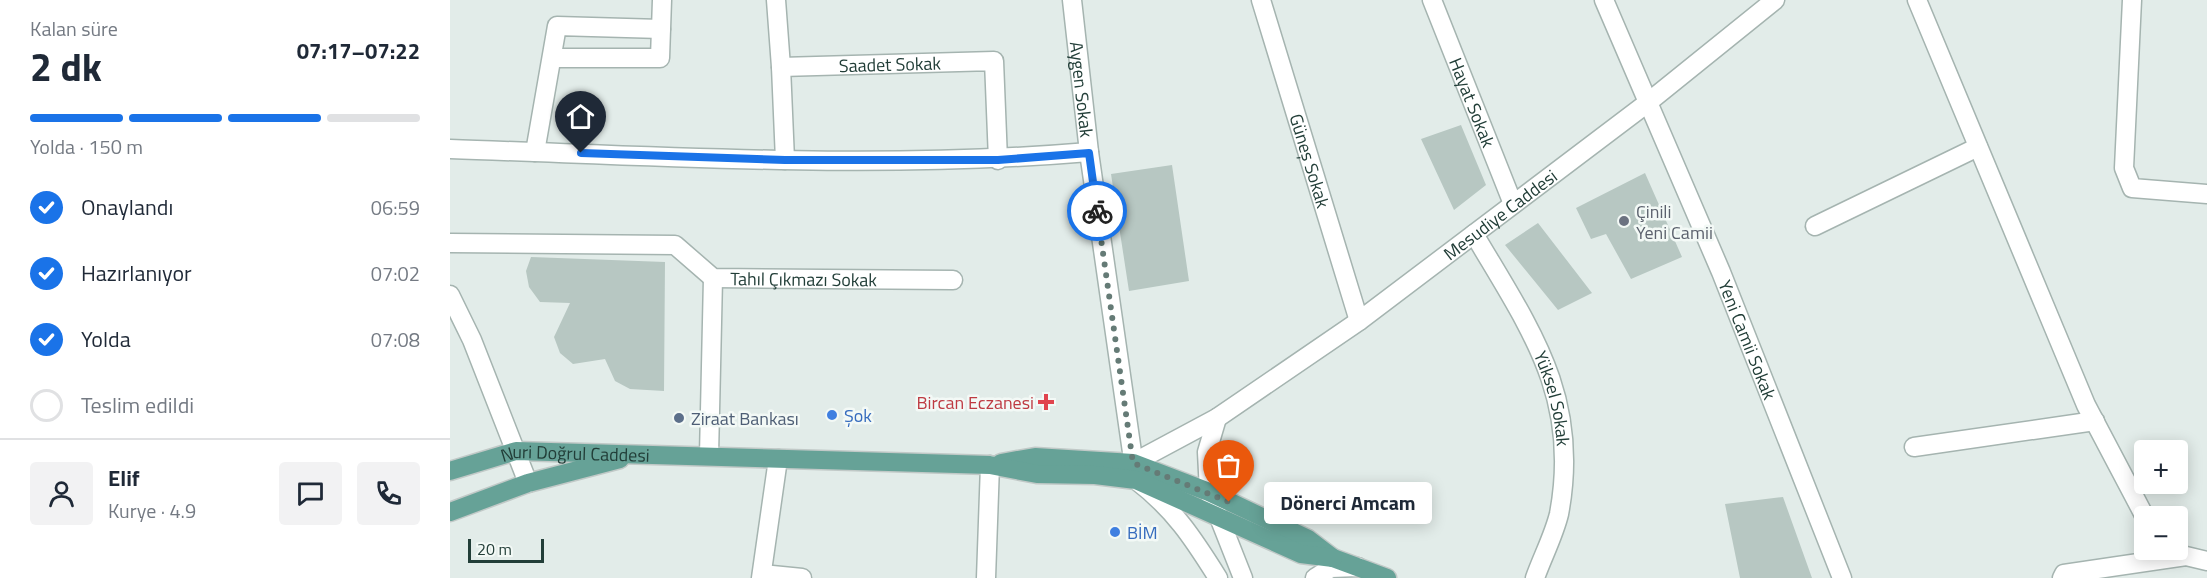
<!DOCTYPE html>
<html lang="tr">
<meta charset="utf-8">
<style>
:root{--surface:#fff;--page:#f2f2f3;--text:#1f2937;--muted:#747a83;--line:#e0e1e3;--accent:#1a73e8}
body{margin:0;font-family:"Titillium Web",sans-serif;background:var(--page);color:var(--text);height:100vh;display:flex;flex-direction:column;font-size:22px;white-space:nowrap}
*{box-sizing:border-box;margin:0}
p{font-size:20px;color:var(--muted)}
.icon{flex:none;width:33px;height:33px;fill:none;stroke:currentColor;stroke-width:2;stroke-linecap:round;stroke-linejoin:round}
.map{position:relative;flex:1;overflow:hidden}
.drawer{display:flex;flex-direction:column;background:var(--surface);width:450px}
.drawer>*{flex:none}
.buttons{position:absolute;left:1684px;top:440px;display:grid;gap:12px}
.buttons a{display:grid;place-items:center;width:54px;height:54px;border-radius:6px;background:var(--surface);box-shadow:0 3px 15px #0003;font-size:30px}
.scale{position:absolute;left:18px;bottom:15px;width:76px;box-sizing:border-box;padding-left:6px;border:3px solid #223e38;border-top:0;font-size:16px;line-height:21px;white-space:nowrap;color:#223e38;-webkit-text-stroke:4px #f3f9f6;paint-order:stroke}
.pin{position:absolute;display:grid;place-items:center;width:51px;height:51px;color:#fff;margin:-62px -26px;border-radius:50% 50% 50% 0;rotate:-45deg;box-shadow:0 0 6px #0007}
.pin .icon{rotate:45deg}
.courier{position:absolute;display:grid;place-items:center;width:60px;height:60px;margin:-30px;border:4px solid #1a73e8;border-radius:50%;background:#fff;color:#222;box-shadow:0 2px 8px #0007}
.bubble{position:absolute;height:42px;border-radius:6px;background:var(--surface);box-shadow:0 3px 15px #0003;font-size:20px;font-weight:700;line-height:42px;text-align:center}
.overview em{font-style:normal;font-weight:700}
.overview div{display:flex;flex-direction:column-reverse}
.overview{display:flex;align-items:center;justify-content:space-between;height:102px;padding:0 30px}
h1{font-size:39px;font-weight:700;line-height:45px}
.bar{display:grid;grid-template-columns:repeat(4,1fr);gap:9px 6px;align-content:center;height:72px;padding:0 30px}
.bar i{height:8px;border-radius:4px;background:var(--line)}
.bar .current{background:var(--accent)}
.bar p{grid-column:span 4}
.line{display:flex;align-items:center;gap:15px;padding:0 30px;border-top:2px solid var(--line)}
.line div{flex:1}
.round{display:grid;place-items:center;flex:none;width:63px;height:63px;border-radius:6px;background:var(--page)}
ol{padding:0 30px;list-style:none}
li{display:flex;align-items:center;gap:18px;height:66px}
li p{margin-inline-start:auto}
li .icon{padding:6px;border-radius:50%;background:var(--accent);color:#fff;stroke-width:4}
li:last-child{color:var(--muted)}
li i{width:33px;height:33px;border:3px solid var(--line);border-radius:50%}
main{display:flex;flex:1;min-height:0}
.map>svg:first-child{display:block}
</style>
<main>
<section class="drawer">
<div class="overview"><div><h1>2 dk</h1><p>Kalan süre</p></div><em>07:17–07:22</em></div>
<div class="bar"><i class="current"></i><i class="current"></i><i class="current"></i><i></i><p>Yolda · 150 m</p></div>
<ol>
<li><svg class="icon" aria-label="check" viewBox="0 0 24 24"><path d="M5 12l5 5 9-10"/></svg>Onaylandı<p>06:59</p></li>
<li><svg class="icon" aria-label="check" viewBox="0 0 24 24"><path d="M5 12l5 5 9-10"/></svg>Hazırlanıyor<p>07:02</p></li>
<li><svg class="icon" aria-label="check" viewBox="0 0 24 24"><path d="M5 12l5 5 9-10"/></svg>Yolda<p>07:08</p></li>
<li><i></i>Teslim edildi</li>
</ol>
<div class="line" style="height:108px"><a class="round"><svg class="icon" aria-label="person" viewBox="0 0 24 24"><circle cx="12" cy="8" r="4"/><path d="M4 21q1-7 8-7t8 7"/></svg></a><div><b>Elif</b><p>Kurye · 4.9</p></div><a class="round"><svg class="icon" aria-label="chat" viewBox="0 0 24 24"><path d="M4 5h16v11H9l-5 4z"/></svg></a><a class="round"><svg class="icon" aria-label="phone" viewBox="0 0 24 24"><path d="M5 4h4l2 5-3 2q2 4 5 5l2-3 5 2v4C11 20 4 13 5 4z"/></svg></a></div>
</section>
<div class="map">
<svg width="1757" height="578" viewBox="0 0 1757 578">
<rect width="100%" height="100%" fill="#e2ece9"/>
<path fill="#b7c7c2" d="M1011,125L1036,185L1004,210L971,139Z
M722,165L739,281L679,291L661,174Z
M1195,173L1232,257L1181,279L1156,234L1141,239L1126,208Z
M1088,223L1142,293L1108,310L1055,245Z
M81,257L215,262L214,391L180,389L165,381L155,359L123,364L110,353L104,337L120,303L90,302L79,287L76,271Z
M1333,497L1362,578H1290L1275,504Z"/>
<g fill="none" stroke-linecap="round" stroke-linejoin="round">
<defs>
<g id="minor">
<path d="M326,0L331,67"/>
<path id="s1" d="M622,0L639,152L686,480C724,509 743,538 768,578"/>
<path id="s2" d="M811,0L909,321"/>
<path id="s3" d="M982,0L1063,204"/>
<path id="s4" d="M1154,0L1271,272L1392,578"/>
<path d="M1467,0L1636,405L1695,517"/>
<path d="M1682,0L1674,168L1682,188L1757,194"/>
<path d="M102,58H210L212,0"/>
<path d="M0,149C213,156 427,170 639,152"/>
<path d="M85,152L107,26L211,29"/>
<path id="s5" d="M335,160L331,67L544,61L548,160"/>
<path d="M1365,226L1528,147"/>
<path id="s6" d="M1024,234C1080,329 1131,397 1109,514C1104,535 1092,558 1085,578"/>
<path id="s7" d="M0,243L225,245L263,278L503,280"/>
<path d="M0,295L22,340L78,483"/>
<path d="M767,418L757,452L759,492L793,578"/>
<path d="M1464,447L1645,421"/>
<path d="M259,455L263,278"/>
<path id="s8" d="M683,463L767,418L909,321L1196,104L1325,0"/>
<path d="M312,574L352,578"/>
<path d="M311,578L328,459"/>
<path d="M536,578L540,465"/>
<path d="M865,578L881,568L908,567"/>
<path d="M1612,578L1614,574L1736,556L1757,561"/>
</g>
<g id="major">
<path d="M551,463L585,457L683,463L759,492L858,539L883,558L937,578"/>
<path id="s9" d="M0,471L66,451L540,465L587,474L645,475L686,480L851,554L883,558"/>
<path d="M0,512L78,483L170,459"/>
</g>
</defs>
<use href="#minor" stroke="#a5b4b0" stroke-width="21"/>
<use href="#major" stroke="#c1c9c7" stroke-width="21"/>
<use href="#minor" stroke="#fff" stroke-width="18"/>
<use href="#major" stroke="#66a297" stroke-width="18"/>
</g>
<g fill="none" stroke-linecap="round" stroke-linejoin="round">
<path stroke="#657b76" stroke-width="6" stroke-dasharray="0 10.8" d="M647,211L683,463L779,502"/>
<path stroke="#1a73e8" stroke-width="8" d="M131,153L335,160H548L639,153L647,211"/>
</g>
<circle fill="#6b7280" stroke="#f3f9f6" stroke-width="2" cx="1174" cy="221" r="6"/>
<path fill="#e0444e" stroke="#f3f9f6" stroke-width="2" d="M593 393h6v6h6v6h-6v6h-6v-6h-6v-6h6z"/>
<g fill="#3f7fe0" stroke="#f3f9f6" stroke-width="2">
<circle cx="382" cy="415" r="6"/>
<circle cx="665" cy="532" r="6"/>
</g>
<circle fill="#5c6f8a" stroke="#f3f9f6" stroke-width="2" cx="229" cy="418" r="6"/>
<g text-anchor="middle" dominant-baseline="central" stroke-width="5" stroke-linejoin="round" paint-order="stroke">
<g font-size="18" fill="#223e38" stroke="#f3f9f6">
<text stroke="none"><textPath href="#s5" startOffset="202">Saadet Sokak</textPath></text>
<text stroke="none"><textPath href="#s1" startOffset="90">Aygen Sokak</textPath></text>
<text stroke="none"><textPath href="#s3" startOffset="110">Hayat Sokak</textPath></text>
<text stroke="none"><textPath href="#s2" startOffset="168">Güneş Sokak</textPath></text>
<text stroke="none"><textPath href="#s8" startOffset="444">Mesudiye Caddesi</textPath></text>
<text stroke="none"><textPath href="#s7" startOffset="366">Tahıl Çıkmazı Sokak</textPath></text>
<text stroke="none"><textPath href="#s4" startOffset="369">Yeni Camii Sokak</textPath></text>
<text stroke="none"><textPath href="#s6" startOffset="184">Yüksel Sokak</textPath></text>
<text stroke="none"><textPath href="#s9" startOffset="128">Nuri Doğrul Caddesi</textPath></text>
</g>
<g font-size="18" fill="#5b616d" stroke="#f3f9f6" text-anchor="start">
<text x="1186" y="211">Çinili<tspan x="1186" dy="21">Yeni Camii</tspan></text>
</g>
<g font-size="18" fill="#be3a42" stroke="#f3f9f6" text-anchor="end">
<text x="584" y="402">Bircan Eczanesi</text>
</g>
<g font-size="18" fill="#366cbe" stroke="#f3f9f6" text-anchor="start">
<text x="394" y="415">Şok</text>
<text x="677" y="532">BİM</text>
</g>
<g font-size="18" fill="#4e5e75" stroke="#f3f9f6" text-anchor="start">
<text x="241" y="418">Ziraat Bankası</text>
</g>
</g>
</svg>
<div class="buttons">
<a>+</a>
<a>−</a>
</div>
<div class="scale">20 m</div>
<div class="pin" style="left:779px;top:502px;background:#ea580c"><svg class="icon" aria-label="bag" viewBox="0 0 24 24"><path d="M5 8h14l-1 12H6zM9 8a3 3 0 0 1 6 0"/></svg></div>
<div class="pin" style="left:131px;top:153px;background:#1f2937"><svg class="icon" aria-label="home" viewBox="0 0 24 24"><path d="M3 11l9-7 9 7M6 9v11h12V9"/></svg></div>
<div class="courier" style="left:647px;top:211px"><svg class="icon" aria-label="bike" viewBox="0 0 24 24"><circle cx="6" cy="16" r="4"/><circle cx="18" cy="16" r="4"/><path d="M6 16l4-8h5l3 8M10 8l3 8H6M13 5h3"/></svg></div>
<div class="bubble" style="left:814px;top:482px;width:168px">Dönerci Amcam</div>
</div>
</main>
